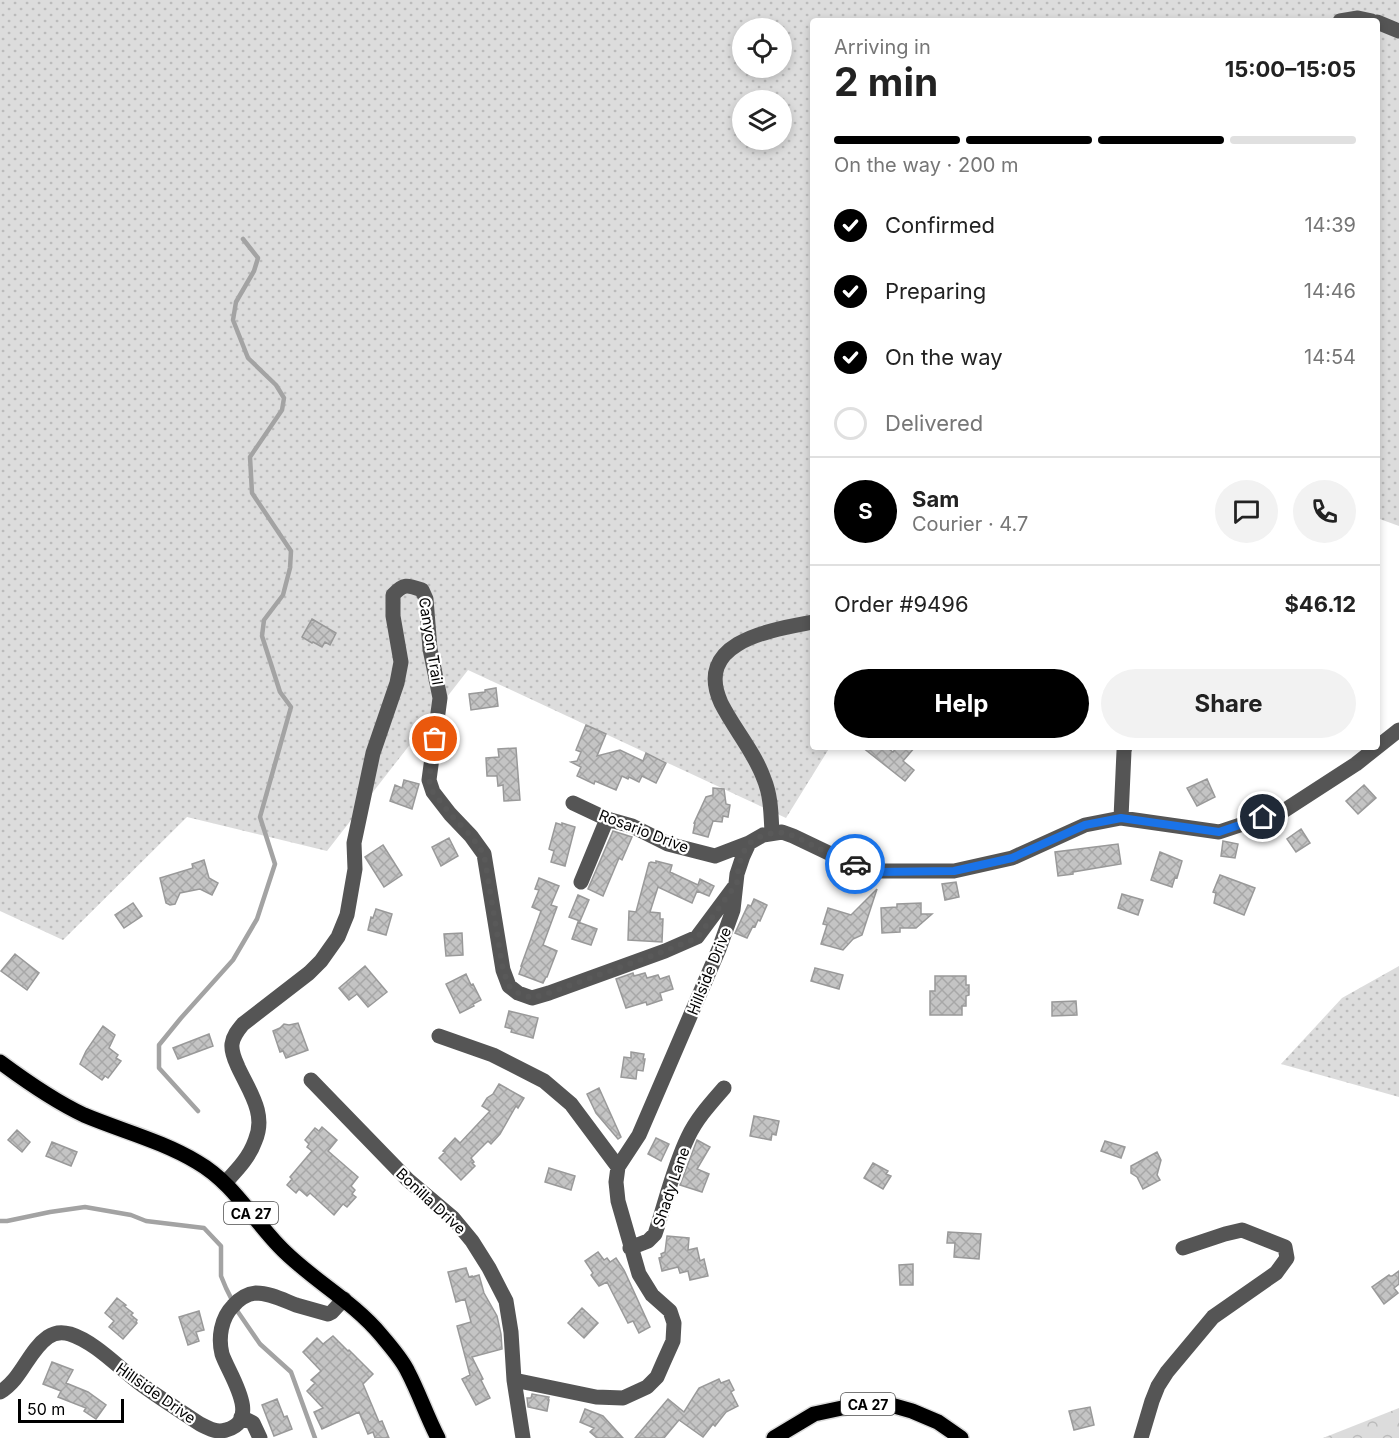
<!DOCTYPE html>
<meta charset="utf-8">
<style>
:root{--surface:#fff;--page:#f2f2f2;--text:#222;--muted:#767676;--line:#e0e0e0;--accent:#000}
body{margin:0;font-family:Inter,sans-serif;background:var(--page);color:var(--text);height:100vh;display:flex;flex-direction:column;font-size:22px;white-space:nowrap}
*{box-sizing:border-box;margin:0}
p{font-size:20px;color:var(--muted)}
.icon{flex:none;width:33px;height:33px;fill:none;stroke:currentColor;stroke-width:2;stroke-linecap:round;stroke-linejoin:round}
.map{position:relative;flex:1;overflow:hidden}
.details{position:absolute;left:810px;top:18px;width:570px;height:732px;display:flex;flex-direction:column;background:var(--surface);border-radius:6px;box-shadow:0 3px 9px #0003}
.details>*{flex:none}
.tools{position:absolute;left:732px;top:18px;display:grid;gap:12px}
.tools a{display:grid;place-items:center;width:60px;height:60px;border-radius:50%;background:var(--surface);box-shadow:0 3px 9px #0003;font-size:30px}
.scale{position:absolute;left:18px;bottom:15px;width:106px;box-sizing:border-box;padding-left:6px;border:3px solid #000;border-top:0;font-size:16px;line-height:21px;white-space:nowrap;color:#000;-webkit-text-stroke:4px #fff;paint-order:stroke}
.pin{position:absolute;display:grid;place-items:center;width:51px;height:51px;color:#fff;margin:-26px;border:3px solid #fff;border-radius:50%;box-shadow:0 2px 6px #0007}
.courier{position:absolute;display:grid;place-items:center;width:60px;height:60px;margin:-30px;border:4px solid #1a73e8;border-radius:50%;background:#fff;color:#222;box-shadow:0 2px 8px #0007}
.head em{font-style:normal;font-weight:700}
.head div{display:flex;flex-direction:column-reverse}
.head{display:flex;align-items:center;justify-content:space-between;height:102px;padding:0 24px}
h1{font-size:39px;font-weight:700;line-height:45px}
.bar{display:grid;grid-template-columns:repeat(4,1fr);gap:9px 6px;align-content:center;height:72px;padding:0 24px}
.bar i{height:8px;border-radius:4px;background:var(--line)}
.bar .on{background:var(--accent)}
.bar p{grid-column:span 4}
.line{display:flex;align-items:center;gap:15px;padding:0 24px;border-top:2px solid var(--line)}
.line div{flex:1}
.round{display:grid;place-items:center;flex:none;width:63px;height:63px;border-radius:32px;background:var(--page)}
ol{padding:0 24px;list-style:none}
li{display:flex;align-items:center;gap:18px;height:66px}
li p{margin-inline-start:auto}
li .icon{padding:6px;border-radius:50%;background:var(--accent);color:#fff;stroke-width:4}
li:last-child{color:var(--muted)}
li i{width:33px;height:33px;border:3px solid var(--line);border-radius:50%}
.action{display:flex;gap:12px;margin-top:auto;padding:12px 24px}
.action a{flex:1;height:69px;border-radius:36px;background:var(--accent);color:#fff;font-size:24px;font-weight:700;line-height:69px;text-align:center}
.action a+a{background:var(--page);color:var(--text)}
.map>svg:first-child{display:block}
</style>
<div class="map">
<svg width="1399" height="1438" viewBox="0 0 1399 1438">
<defs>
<pattern id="grass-dots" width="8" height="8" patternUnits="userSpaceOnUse" patternTransform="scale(1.5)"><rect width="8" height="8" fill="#dcdcdc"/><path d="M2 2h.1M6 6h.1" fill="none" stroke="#bbb" stroke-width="1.8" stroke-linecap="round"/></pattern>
<pattern id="forest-crowns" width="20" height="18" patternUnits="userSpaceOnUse" patternTransform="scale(1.5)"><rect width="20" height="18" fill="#dcdcdc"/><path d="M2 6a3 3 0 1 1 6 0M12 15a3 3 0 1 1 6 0" fill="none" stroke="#bbb"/></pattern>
<pattern id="building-cross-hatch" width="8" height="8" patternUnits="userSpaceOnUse" patternTransform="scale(1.5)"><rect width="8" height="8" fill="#c4c4c4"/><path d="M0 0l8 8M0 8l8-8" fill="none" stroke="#a7a7a7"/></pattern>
</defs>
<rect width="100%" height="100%" fill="#fff"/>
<path fill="url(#grass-dots)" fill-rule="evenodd" d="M0,0H1399V526L1377,518V21H813V747H830L786,818L468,670L327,851L187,817L63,940L0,911ZM742,28H782V68H742ZM742,100H782V140H742Z
M1399,966V1097L1281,1064L1342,998Z"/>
<path fill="url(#forest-crowns)" d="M1399,1408V1438H1323Z"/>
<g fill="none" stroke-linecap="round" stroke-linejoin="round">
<path stroke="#a3a3a3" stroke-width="4.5" d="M198,1111L159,1068V1045L181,1018L233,960L257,919L275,864L260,817L291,707L280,692L262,636L264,620L283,595L290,568L291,551L252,493L250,457L282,410L284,398L276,385L248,358L233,320L236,302L254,271L258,258L243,239
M0,1221H7L50,1212L85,1207L131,1215L146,1221L204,1228L221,1246V1276L226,1288L238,1312L260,1344L291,1372L315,1438"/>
</g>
<path fill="url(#building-cross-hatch)" stroke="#999" stroke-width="1.5" d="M312,619L336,633L330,645L325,642L322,647L313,642L312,643L302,637Z
M496,688L498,706L471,710L469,694L485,692V690Z
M586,725L606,734L597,756L620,750L643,761L646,753L666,763L656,783L642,776L639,782L629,777L628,779L622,776L616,790L595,781L594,784L577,776L581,767L571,762L577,761L581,752L576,750Z
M862,747H886L893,752L897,747H915L903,761L914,770L905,781Z
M516,748L520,800L504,801L503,785L498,786L497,776H487L486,758L499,757L498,749Z
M1207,779L1215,797L1197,806L1187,788Z
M404,780L419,784L412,809L390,801L395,785L402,788Z
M1364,785L1376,798L1358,814L1346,801Z
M713,788L724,789L726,804L730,805L728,817L723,816L722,822L713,821L708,837L693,833L695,823H694L706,797L713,795Z
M556,823L562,825V823L575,827L565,866L551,862L554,851L549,849Z
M1301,829L1310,843L1296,852L1287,839Z
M613,831L632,837L622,860L619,858L603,896L588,889Z
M449,838L458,856L441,866L432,847Z
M1223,841L1238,844L1235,858L1221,856Z
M1118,844L1121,864L1073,872V874L1058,876L1055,852Z
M383,845L402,875L384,887L365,857Z
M1160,852L1182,861L1177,878L1175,877L1172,887L1151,880Z
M204,860L209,878L218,883L212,895L200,889L180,893L175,904L170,905L166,903L160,878L193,868L192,864Z
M656,861L672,865L670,872L698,885L700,879L714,886L709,896L697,891L692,903L658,887L650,912L660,913V919H663L662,942L628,940L629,911L636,912L649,863L651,862L656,863Z
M1220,875L1255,888L1244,915L1214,903L1216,893L1213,892Z
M539,878L559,886L551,905L557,907L543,945L557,951L547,977H546L543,983L519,974L522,966H521L541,911L532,907L539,890L535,889Z
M956,882L959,897L945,900L942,884Z
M877,889L862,935L853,939L843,950L821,944L827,925L823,924L828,908L851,915Z
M1122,894L1143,900L1138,915L1118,908Z
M578,895L589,900L580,921L569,917Z
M754,899L767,905L760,921L758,920L755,927L753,926L747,938L735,933L748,905L751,906Z
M133,903L142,916L124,928L115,915Z
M921,903V914H932L916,928H900V932L882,933L881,908L897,907V904Z
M376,909L392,914L386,935L368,930L371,917L373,918Z
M578,922L597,929L591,945L572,939Z
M462,933L463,955L446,956L444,934Z
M15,954L39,973L27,990L1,971Z
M365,966L387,992L368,1007L357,994L349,1000L339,988Z
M815,968L843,975L839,989L811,981Z
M633,973L634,976L645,973L647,978L658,975L660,979L669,976L673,989L660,993L662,1000L647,1005L646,1002L626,1008L616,979Z
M466,974L471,985L473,984L481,1000L473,1004L474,1006L460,1013L446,984Z
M935,976H966V985H969V995L966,996V1006H962V1015H930V991H935Z
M1076,1001L1077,1015L1052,1016V1002Z
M509,1011L538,1018L533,1038L511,1032L512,1029L505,1027Z
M298,1023L308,1050L286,1058L283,1051L280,1052L273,1031L280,1028L284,1024L289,1025Z
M103,1026L115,1035L109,1048L118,1055L116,1058L121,1061L108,1078L105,1076L102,1080L80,1064L86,1051Z
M209,1034L213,1046L178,1059L173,1048Z
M631,1052L644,1054L643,1059H645L643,1071L637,1070L636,1079L621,1077L624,1057L631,1058Z
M499,1084L524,1098L518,1108L516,1106L500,1134L491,1144L488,1141L471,1158L474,1162L472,1163L475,1166L461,1180L439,1158L445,1152L443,1151L455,1138L460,1143L490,1111L482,1106L487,1098L493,1094Z
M599,1088L621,1137L618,1139L596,1113L587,1094Z
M754,1116L779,1121L776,1135L772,1134L771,1140L750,1136Z
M322,1127L337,1140L328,1151L358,1177L351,1186L355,1190L352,1194L356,1197L347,1207L343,1204L334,1215L310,1193L307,1196L299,1189L296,1193L287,1185L292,1179L290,1177L312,1151L307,1147L309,1144L305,1140L315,1128L319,1131Z
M17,1130L30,1142L22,1152L8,1140Z
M656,1138L669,1144L661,1161L648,1154Z
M697,1140L710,1147L697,1169L709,1174L702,1192L680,1185Z
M1105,1141L1125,1147L1121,1158L1101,1151Z
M52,1142L77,1152L71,1166L46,1156Z
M1157,1152L1161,1160L1157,1175L1160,1180L1143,1189L1137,1177L1131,1173V1166Z
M873,1163L888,1171L886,1174L891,1176L883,1189L864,1178Z
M549,1168L575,1176L571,1190L545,1182Z
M948,1232L981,1234L979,1259L954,1257L955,1243H947Z
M667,1236L689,1238L688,1250L697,1248L700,1261L704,1259L708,1276L690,1280L688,1271L680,1273L678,1267L662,1271L659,1258L662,1257L661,1254L665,1252Z
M598,1252L604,1260L607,1258L610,1262L616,1258L624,1270L650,1327L639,1333L633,1321L628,1323L607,1282L599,1286L591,1275L593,1273L585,1261Z
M913,1264V1285H900L899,1265Z
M466,1268L469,1277L472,1276V1277L479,1275L484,1293L497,1316L501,1334L502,1349L472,1357L483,1379L481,1380L490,1398L476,1405L462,1379L470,1375L457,1326L471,1322L465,1299L456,1302L448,1272Z
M1399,1271V1284L1394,1288L1398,1293L1384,1304L1372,1287L1389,1275L1390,1276H1392Z
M117,1298L126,1305L124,1306L133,1313L131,1315L137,1320L136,1322L137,1323L123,1339L109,1327L114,1321L105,1313Z
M582,1308L598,1323L584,1338L568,1323Z
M199,1311L204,1330L196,1332L199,1341L188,1345L179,1317Z
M333,1336L348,1351L349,1350L373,1374L363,1384L379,1422L382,1421L389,1438H375L373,1432L368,1434L359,1412L322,1429L314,1412L323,1408L307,1391L315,1383L311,1380L321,1371L303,1352L317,1338L323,1344Z
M52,1362L73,1370L66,1383L88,1392L106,1405L96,1419L84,1411L86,1408L58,1397L61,1391L43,1384Z
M719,1379L721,1383L729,1380L734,1390L731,1392L738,1406L726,1412L715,1426L713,1424L703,1437L679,1420L664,1438H635L668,1399L684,1412L699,1388Z
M532,1394L549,1397L548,1400H549L547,1411L528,1407L527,1398H531Z
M277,1399L284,1417L287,1416L292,1429L274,1436L262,1405Z
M1090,1407L1094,1425L1074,1430L1069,1411Z
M585,1409L603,1416L623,1438H597L590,1432L594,1428L580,1422Z"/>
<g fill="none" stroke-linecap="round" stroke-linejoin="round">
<defs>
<path id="major" d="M0,1062C27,1082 54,1101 84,1115C122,1131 162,1141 197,1162C232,1182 252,1218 279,1246C310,1279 352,1300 381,1335C390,1346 402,1359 408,1372C419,1393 427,1417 438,1438
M774,1438L814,1414L856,1405L884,1403L912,1411L938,1422L961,1438"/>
</defs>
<use href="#major" stroke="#dbdbdb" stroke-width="18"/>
<path stroke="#555" stroke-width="15" d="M1340,21L1358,18L1372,21
M1377,22L1399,31
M573,803L607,819L632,826L668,844L715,856L749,843
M1121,818L1124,751L1125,747
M772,833C771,814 771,796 764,779C754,751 734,729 721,703C693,641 772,630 813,622
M581,882L607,819
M439,1036L493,1055L544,1081L571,1104L618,1167
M311,1080L408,1180L453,1218L472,1241L489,1268L506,1301L511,1332L514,1380L523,1438
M225,1183C237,1170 249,1158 255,1141C267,1114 249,1091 238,1067C235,1060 231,1052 232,1044C233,1036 238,1030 243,1024L309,973L321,961L338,937L347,915L355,869L354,843L373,753L397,683L401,662L393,616V595C404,583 408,585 422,590L426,599L430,649L440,698L429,780L433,792L450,814L471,836L484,854L503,970L509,986L518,993L532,998L549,993L665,951L697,937L735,886
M630,1248L648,1241L655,1234C666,1201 673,1168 688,1137C697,1118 711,1103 724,1088
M514,1380L596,1397L623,1398L647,1387L657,1377L664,1361L673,1341L674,1323L670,1311L652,1295L639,1274L618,1201L616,1182L618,1167L639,1135L719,949L733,910L737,874L743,856L749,843L763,835L782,832L793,836L837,857L874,871H954L1012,858L1085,825L1121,818L1219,832L1285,810L1356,764L1399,730
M0,1392C22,1379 28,1351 48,1337C55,1332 63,1332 70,1334C95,1342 118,1367 138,1382C158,1397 179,1410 200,1424C208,1428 216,1433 226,1430C263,1420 228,1373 222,1354C218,1338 221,1318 233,1306C239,1299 246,1294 256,1293C270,1293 283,1300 296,1305C307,1308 317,1311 328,1314L332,1312L344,1299
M241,1417L253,1423L260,1438
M1141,1438L1152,1401L1158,1386L1167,1372L1213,1317L1276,1273L1287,1258L1285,1247L1242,1230L1225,1234L1183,1248"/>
<use href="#major" stroke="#000" stroke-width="15"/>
</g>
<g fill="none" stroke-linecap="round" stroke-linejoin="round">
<path stroke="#595959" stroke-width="6" stroke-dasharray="0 10.8" d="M435,739L429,780L433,792L450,814L471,836L484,854L503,970L509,986L518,993L532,998L549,993L665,951L697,938L737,883C737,872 741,852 749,844C755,837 774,831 783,833C793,834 803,841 812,845C826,852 840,859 855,864"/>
<path stroke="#1a73e8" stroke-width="8" d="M855,864L874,872L954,871L1012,858L1085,825L1121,818L1219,832L1263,817"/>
</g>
<g text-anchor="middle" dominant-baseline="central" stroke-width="4.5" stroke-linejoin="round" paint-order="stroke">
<g fill="#fff" stroke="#4c4c4c" stroke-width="1.5">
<rect x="224" y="1202" width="54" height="22" rx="4.5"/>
<rect x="841" y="1393" width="54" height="22" rx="4.5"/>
</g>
<g font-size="14" font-weight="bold" fill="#000">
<text x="251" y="1213">CA 27</text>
<text x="868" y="1404">CA 27</text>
</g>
<g font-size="15" fill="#000" stroke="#fff">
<text transform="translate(431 641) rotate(81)">Canyon Trail</text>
<text transform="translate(644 831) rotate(21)">Rosario Drive</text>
<text transform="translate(709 971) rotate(-68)">Hillside Drive</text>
<text transform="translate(671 1187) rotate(-71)">Shady Lane</text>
<text transform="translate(431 1201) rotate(43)">Bonilla Drive</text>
<text transform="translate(156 1393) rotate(35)">Hillside Drive</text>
</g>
</g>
</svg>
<div class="tools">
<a><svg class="icon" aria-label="locate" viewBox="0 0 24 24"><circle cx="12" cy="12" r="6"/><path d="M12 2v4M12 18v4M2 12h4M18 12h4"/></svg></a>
<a><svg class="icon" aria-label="layers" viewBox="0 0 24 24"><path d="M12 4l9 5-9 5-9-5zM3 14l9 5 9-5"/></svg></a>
</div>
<div class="scale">50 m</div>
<div class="pin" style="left:435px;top:739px;background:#ea580c"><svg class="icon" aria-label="bag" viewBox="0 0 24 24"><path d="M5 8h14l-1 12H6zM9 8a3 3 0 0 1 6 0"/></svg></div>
<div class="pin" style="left:1263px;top:817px;background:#1f2937"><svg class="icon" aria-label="home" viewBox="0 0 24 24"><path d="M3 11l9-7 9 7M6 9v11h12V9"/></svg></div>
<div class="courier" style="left:855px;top:864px"><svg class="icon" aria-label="car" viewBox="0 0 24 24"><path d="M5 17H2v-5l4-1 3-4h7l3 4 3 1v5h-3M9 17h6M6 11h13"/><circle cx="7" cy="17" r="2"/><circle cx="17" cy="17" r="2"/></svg></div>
<section class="details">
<div class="head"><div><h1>2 min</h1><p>Arriving in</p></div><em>15:00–15:05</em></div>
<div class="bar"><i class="on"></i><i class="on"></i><i class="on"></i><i></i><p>On the way · 200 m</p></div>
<ol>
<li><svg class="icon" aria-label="check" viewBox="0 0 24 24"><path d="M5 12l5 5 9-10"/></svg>Confirmed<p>14:39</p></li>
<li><svg class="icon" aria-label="check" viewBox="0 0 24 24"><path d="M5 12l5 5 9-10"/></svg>Preparing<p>14:46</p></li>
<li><svg class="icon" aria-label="check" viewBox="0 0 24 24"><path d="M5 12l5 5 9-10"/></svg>On the way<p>14:54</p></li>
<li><i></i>Delivered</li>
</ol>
<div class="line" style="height:108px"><b class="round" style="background:var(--accent);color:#fff">S</b><div><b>Sam</b><p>Courier · 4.7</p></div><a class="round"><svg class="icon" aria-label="chat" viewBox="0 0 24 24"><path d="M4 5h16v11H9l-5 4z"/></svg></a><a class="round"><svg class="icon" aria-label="phone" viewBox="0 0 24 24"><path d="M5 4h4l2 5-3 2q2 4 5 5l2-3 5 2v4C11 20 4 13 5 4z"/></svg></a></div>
<div class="line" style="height:78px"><div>Order #9496</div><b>$46.12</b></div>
<div class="action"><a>Help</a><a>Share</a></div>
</section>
</div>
